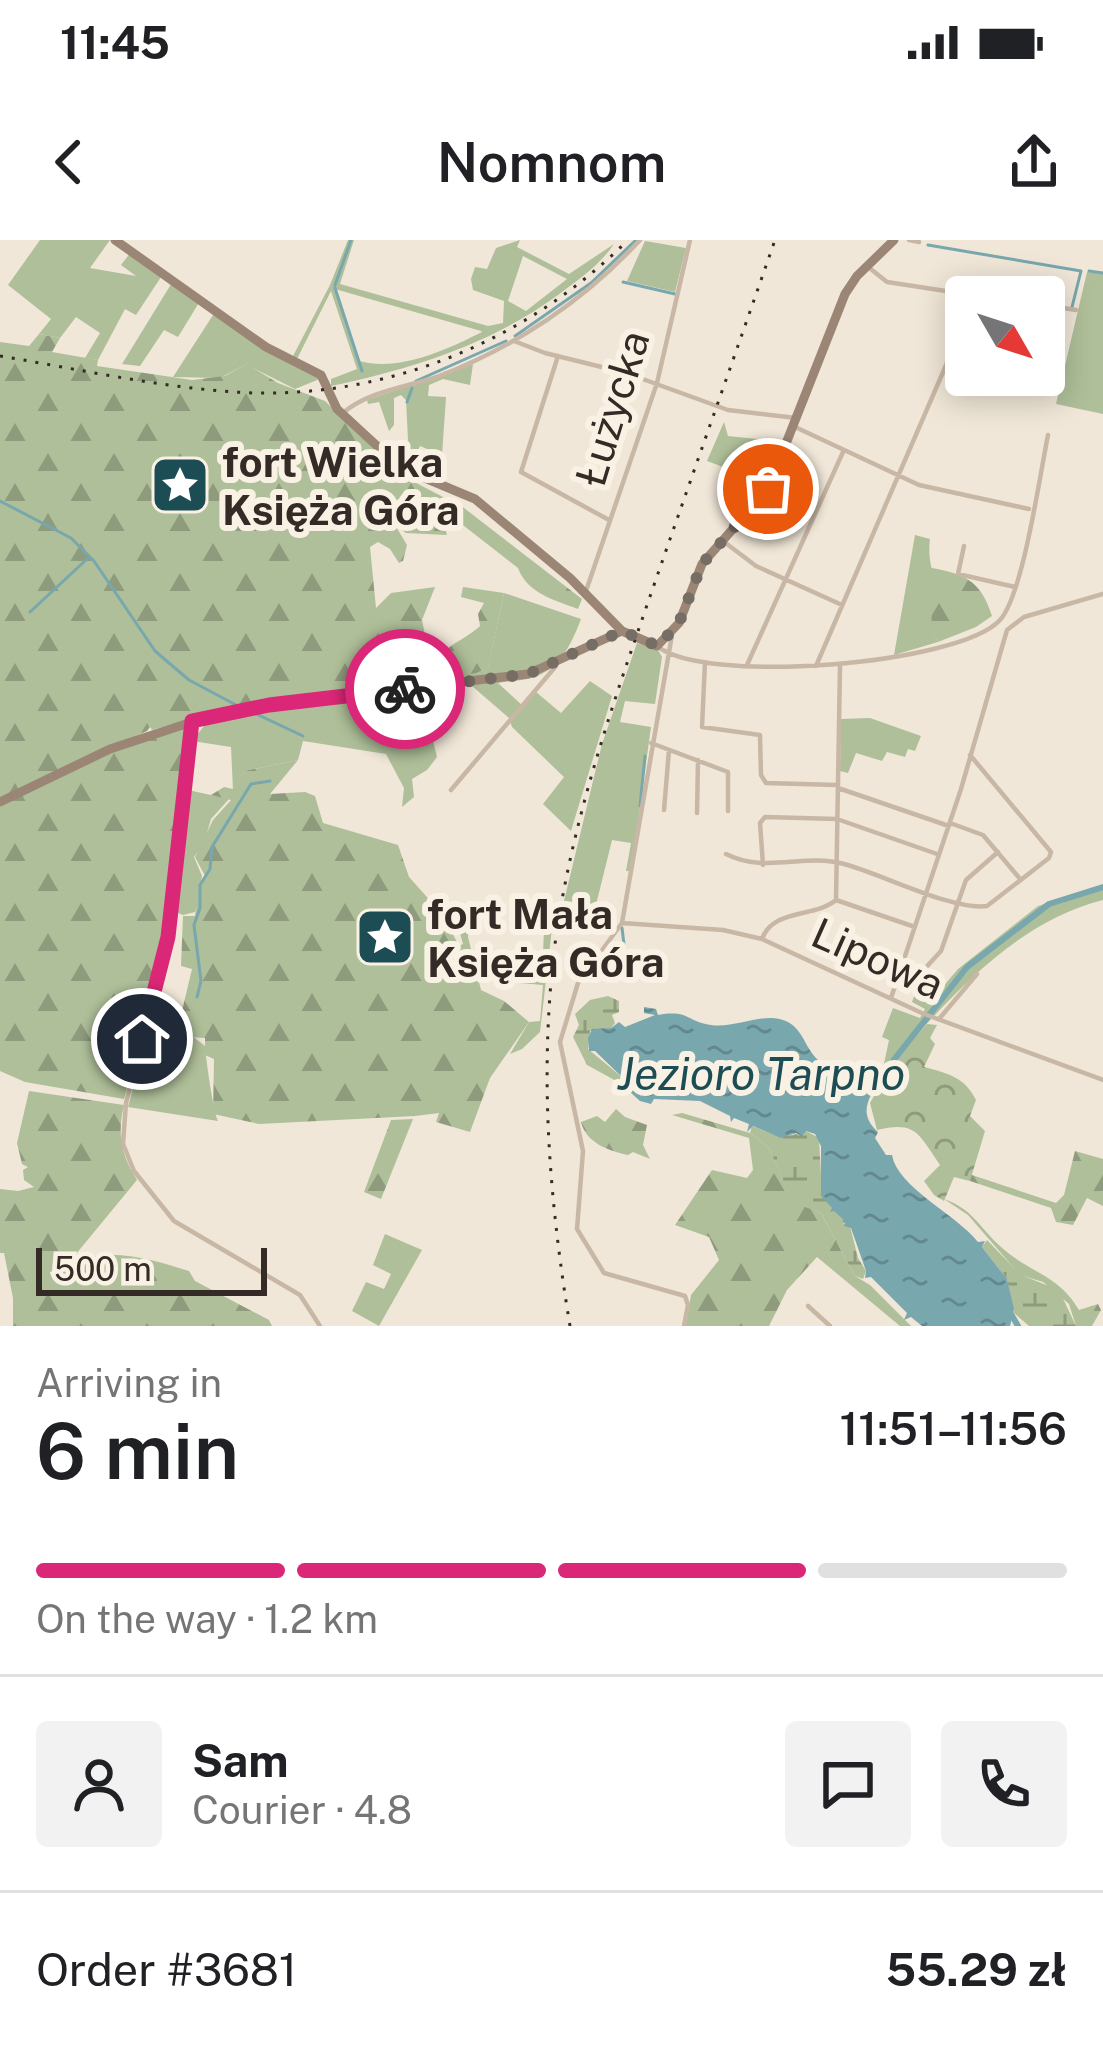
<!DOCTYPE html>
<meta charset="utf-8">
<style>
:root{--surface:#fff;--page:#f2f2f2;--text:#202124;--muted:#757577;--line:#e0e0e0;--accent:#db2777}
body{margin:0;font-family:"Public Sans",sans-serif;background:var(--page);color:var(--text);height:100vh;display:flex;flex-direction:column;font-size:45px;white-space:nowrap}
*{box-sizing:border-box;margin:0}
p{font-size:39px;color:var(--muted)}
.icon{flex:none;width:66px;height:66px;fill:none;stroke:currentColor;stroke-width:2;stroke-linecap:round;stroke-linejoin:round}
.map{position:relative;height:1086px;overflow:hidden}
.side{display:flex;flex-direction:column;background:var(--surface);flex:1}
.side>*{flex:none}
.needle{width:78px;rotate:129deg}
.buttons{position:absolute;left:945px;top:36px;display:grid;gap:24px}
.buttons a{display:grid;place-items:center;width:120px;height:120px;border-radius:12px;background:var(--surface);box-shadow:0 6px 30px #0003;font-size:60px}
.scale{position:absolute;left:36px;bottom:30px;width:231px;box-sizing:border-box;padding-left:12px;border:6px solid #342b26;border-top:0;font-size:33px;line-height:42px;white-space:nowrap;color:#342b26;-webkit-text-stroke:9px #f8f1e4;paint-order:stroke}
.pin{position:absolute;display:grid;place-items:center;width:102px;height:102px;color:#fff;margin:-51px;border:6px solid #fff;border-radius:50%;box-shadow:0 3px 12px #0007}
.courier{position:absolute;display:grid;place-items:center;width:120px;height:120px;margin:-60px;border:9px solid #db2777;border-radius:50%;background:#fff;color:#222;box-shadow:0 3px 15px #0007}
.headline em{font-style:normal;font-weight:600}
.headline div{display:flex;flex-direction:column-reverse}
.headline{display:flex;align-items:center;justify-content:space-between;height:204px;padding:0 36px}
h1{font-size:78px;font-weight:600;line-height:90px}
.bar{display:grid;grid-template-columns:repeat(4,1fr);gap:18px 12px;align-content:center;height:144px;padding:0 36px}
.bar i{height:15px;border-radius:9px;background:var(--line)}
.bar .current{background:var(--accent)}
.bar p{grid-column:span 4}
.line{display:flex;align-items:center;gap:30px;padding:0 36px;border-top:3px solid var(--line)}
.line div{flex:1}
.round{display:grid;place-items:center;flex:none;width:126px;height:126px;border-radius:12px;background:var(--page)}
.status{display:flex;justify-content:space-between;align-items:center;height:84px;padding:0 60px;background:var(--surface);direction:ltr}
.status svg{height:33px;fill:currentColor}
header{display:flex;justify-content:space-between;align-items:center;height:156px;padding:0 36px;background:var(--surface);font-size:54px;font-weight:600}
.map>svg:first-child{display:block}
</style>
<div class="status"><b>11:45</b><svg viewBox="0 0 49 12"><path d="M0 12V9h3v3zM5 12V6h3v6zM10 12V3h3v9zM15 12V0h3v12zM26 1h20v11H26zM47 4h2v5h-2z"/></svg></div>
<header><svg class="icon" aria-label="back" viewBox="0 0 24 24"><path d="M15 5l-7 7 7 7"/></svg>Nomnom<svg class="icon" aria-label="share" viewBox="0 0 24 24"><path d="M12 15V3M7 8l5-5 5 5M5 13v7h14v-7"/></svg></header>
<div class="map">
<svg width="1103" height="1086" viewBox="0 0 1103 1086">
<defs>
<pattern id="forest-firs" width="22" height="20" patternUnits="userSpaceOnUse" patternTransform="scale(3)"><rect width="22" height="20" fill="#afbf99"/><path d="M5 1l3.5 6h-7zM16 11l3.5 6h-7z" fill="#8f9b7d"/></pattern>
<pattern id="wetland-marsh" width="20" height="14" patternUnits="userSpaceOnUse" patternTransform="scale(3)"><rect width="20" height="14" fill="#afbf99"/><path d="M1 5h8M5 5V1M11 12h8M15 12V8" fill="none" stroke="#8f9b7d"/></pattern>
<pattern id="park-crowns" width="20" height="18" patternUnits="userSpaceOnUse" patternTransform="scale(3)"><rect width="20" height="18" fill="#afbf99"/><path d="M2 6a3 3 0 1 1 6 0M12 15a3 3 0 1 1 6 0" fill="none" stroke="#8f9b7d"/></pattern>
<pattern id="water-ripples" width="26" height="14" patternUnits="userSpaceOnUse" patternTransform="scale(3)"><rect width="26" height="14" fill="#78a7ad"/><path d="M2 4q2-2 4 0t4 0M15 11q2-2 4 0t4 0" fill="none" stroke="#63888d"/></pattern>
</defs>
<rect width="100%" height="100%" fill="#f0e7d8"/>
<path fill="#afbf99" fill-rule="evenodd" d="M40,0H110L90,28L136,36L121,25L131,12L163,34L136,75L125,69L98,120L85,118L100,93L76,77L60,98L39,94L51,79L8,45Z
M348,0H354L340,44L488,86L503,83L504,61L473,50L471,39L475,27L487,29L496,8L520,0L517,7L569,34L614,4C600,25 578,40 558,55C489,105 414,128 331,146V139L357,129L331,51L297,119L293,116L330,45ZM523,16L567,39L526,71L508,61ZM335,49L481,91L482,92C446,110 399,132 359,121Z
M645,1L686,8L675,52L627,41Z
M1087,32L1103,34V174L1056,164Z
M173,41L200,61L178,97L164,90L140,126L122,124Z
M215,72L322,138L295,149L253,128L252,121L220,138L173,137Z
M473,124L470,145L443,139L429,145L428,156L446,157L442,215L420,206L410,229L399,222L408,200L406,160L401,155L394,158V185L389,191L379,162L368,164L367,160Z
M724,182L728,196L784,202L768,241L742,236L741,248L733,249L734,231L707,221Z
M915,295L930,299C927,322 934,330 935,350C936,370 927,383 938,402L894,415Z
M504,353L581,379C571,405 559,432 528,439C518,441 507,441 498,443L523,466L536,452L561,473L590,441L612,456L571,591L543,564L564,537L512,487L509,478L472,446L421,452L437,517L427,530L412,539L414,557L402,567L404,548L386,514L303,501L298,520L244,531L233,550L231,507L192,501L208,481L237,473L483,430L488,427Z
M637,403L658,410L662,417L655,464L625,461L620,482L651,487L631,631H626L631,603L612,600L594,673L576,662L564,661L602,504Z
M870,478L921,496L915,511L908,509L905,517L887,512L882,521L856,513L848,533L840,531L841,479Z
M188,550L229,559L211,579L204,603L194,617L202,636L195,672L183,675L173,671Z
M1103,645V660C1011,683 944,764 884,832L878,838L873,836L884,824L889,800L882,797L893,768L920,778L925,769L912,762L916,751L930,758L929,763L958,729L1038,666Z
M555,662L540,792L522,809L510,814L529,782L540,781L543,745L520,743L517,717L543,720C544,699 542,679 555,662Z
M178,785L205,806C206,819 213,871 218,881L128,867L145,804L149,798Z
M385,994L422,1010L379,1086L352,1071L366,1042L384,1049L391,1034L373,1025Z"/>
<path fill="url(#forest-firs)" d="M39,94L60,98L52,112L98,120L97,126L192,140L225,136L253,120V128L278,143L325,161L403,236L464,268L582,359L578,369C554,360 527,353 518,328L450,275L444,284L447,295L406,293L395,285L407,305L403,321L399,323L390,309L378,302L370,307L376,368L391,353L435,347L422,380L428,410L418,434L432,431C437,408 464,401 480,386L478,374L484,363L461,357L463,347L504,353L488,428L476,433L415,441L413,445L239,465L152,490L150,487L147,491L0,558V102L29,106Z
M927,327C963,334 980,338 992,376L976,387L938,402C922,376 943,351 927,327Z
M190,486L164,708L124,859L25,842L0,831V565L114,511Z
M298,520L270,554L305,552L315,556L323,583L398,605L409,637L443,675L459,706L463,704L453,669L461,666L470,673L468,697L481,750L504,761L529,782L490,838L470,892L436,882L439,873L415,876L259,884L213,874L214,819L205,815V798L176,796L192,729L181,726L183,676H195L198,644L205,636L195,617L213,580L231,560L211,555L224,547L233,549L244,531Z
M29,851L124,865C117,894 121,915 137,940L76,1014L83,1019C116,1008 156,1021 189,1031L195,1041L269,1080L272,1086H13V1058L4,1013H0V949L18,951L34,947L24,940L23,930L28,927L22,924L17,903Z
M616,869L625,877L647,885L643,905L650,919L633,912L628,915C609,911 586,903 581,882L597,876L605,882Z
M682,873L750,893L769,908L792,961L821,973L855,1036L870,1045L911,1086H900L817,1017L787,1050L769,1086H686L691,1055L719,1020L709,997L675,985L712,930L747,938L753,930L749,898L672,875Z
M413,879L381,959L364,952L391,880Z
M1075,911L1103,919V966L1087,958L1073,985L1056,982L1051,968L970,941L969,934L1056,963L1064,955Z
M944,959C973,969 979,987 1000,1006C1030,1034 1057,1033 1079,1070L1098,1064L1101,1070L1092,1086H1076L1069,1064L1043,1042L1020,1035L968,975Z"/>
<path fill="url(#wetland-marsh)" d="M608,756L619,761V772L612,775L615,783L611,788L590,791L588,809L623,838L620,843L587,825L573,797L579,785L575,774L590,760Z
M752,886C777,896 783,899 806,891L819,898L822,954L846,981L843,984L850,986L858,1018L866,1031L863,1039L855,1036L821,973L792,962L769,908L750,893Z
M987,1000L1021,1035L1059,1050L1076,1086H1029L1014,1073L1007,1039L982,1007Z"/>
<path fill="url(#park-crowns)" d="M927,784L937,785L930,798L935,804L924,827C947,833 965,837 976,860L970,876L985,891L970,941L954,937L944,961L934,955L924,941L940,925C918,893 916,881 877,890L870,863L879,847L878,838Z"/>
<path fill="url(#water-ripples)" d="M644,767L656,769L658,775C689,769 687,782 711,785C736,789 766,770 788,782C808,793 804,818 834,830L837,822L841,832L858,839L880,837C871,857 856,872 878,892L875,898L886,915H892C897,947 957,975 978,1002L985,1001L982,1007L1007,1039L1014,1069L1010,1086H922L911,1077L904,1080L907,1073L871,1037L865,1038L866,1031L851,988L844,986L845,981L834,971L830,972L832,968L821,956V906L815,894L806,891L802,896L796,893L781,898L753,886L747,892L749,884L734,878L731,882L730,876L700,861L654,859L651,864L640,861L619,842L623,838L595,811H589L588,798L592,789L611,788L619,782L625,787L655,775L644,773Z"/>
<g fill="none" stroke-linecap="round" stroke-linejoin="round">
<path stroke="#78a7ad" stroke-width="3" d="M928,5L1081,31L1072,67
M1089,31L1103,33
M623,42L675,54
M335,45L351,0
M335,48L362,131
M515,96L591,43L636,0
M416,141L506,101
M407,162L412,148
M0,261L71,298L94,321L155,411L189,440L238,466
M30,372L87,319
M250,471L303,496
M640,566L645,516
M622,688L626,721
M197,757L201,741L194,685L200,668V645L210,629L212,607L251,544L270,541"/>
<path stroke="#78a7ad" stroke-width="6" d="M878,840L967,727L1049,664L1103,647
M1008,1069L1018,1086"/>
<path stroke="#c8b7a4" stroke-width="4.5" d="M909,0L919,2
M867,26L887,42L985,57
M1044,65L1076,70
M514,101L545,113L626,133L728,170L796,178
M558,116L521,232L609,280
M343,173C368,151 408,147 439,136C515,107 585,60 640,0
M793,186L919,245L1029,269
M723,301L756,326L842,365
M964,306L958,334L1015,347
M586,351L657,143L690,0
M672,395L622,683L578,743L560,802L583,911L577,989L604,1033L685,1056L688,1065L684,1086
M657,406C703,445 959,425 1000,380C1023,355 1040,234 1048,195
M705,422L702,487L760,495L761,535L766,543L837,545
M747,425L843,212
M816,426L966,79
M193,485L168,697L126,863L123,904L134,931L174,981L300,1055L320,1086
M651,503L728,532V571
M838,548L949,586
M451,550L556,426
M664,570L669,510
M697,573L698,520
M950,583L983,595L1021,640
M726,614C765,634 803,613 844,624C882,634 953,671 987,666L1049,618L1051,612L970,515
M763,625L760,583L765,577L837,579L937,614
M836,660L840,426
M622,683L723,690L762,699L924,774L1103,840
M762,699C773,668 815,678 836,660L915,687
M902,730L919,735L941,711L966,640L998,612
M891,758L961,549L1007,390L1024,377L1103,354
M939,779L977,734
M808,1066L830,1086"/>
<path stroke="#9b8676" stroke-width="9" d="M115,0L266,107L321,135L337,169L401,228L475,259L570,338L622,391L657,406L679,383L702,324L768,249L845,54L857,36L894,0
M0,562L110,509L210,476L269,465L528,434L622,391"/>
<path stroke="#342b26" stroke-width="3" stroke-dasharray="3 9" stroke-linecap="butt" d="M0,116C84,130 170,150 255,153C395,156 530,98 628,0
M570,1086C549,959 539,833 555,704C572,579 613,463 654,345C694,230 735,115 775,0"/>
</g>
<g fill="none" stroke-linecap="round" stroke-linejoin="round">
<path stroke="#766d64" stroke-width="12" stroke-dasharray="0 21.6" d="M405,449L528,434L622,391L658,406L679,383L702,324L768,249"/>
<path stroke="#db2777" stroke-width="15" d="M142,799L168,697L192,481L269,465L405,449"/>
</g>
<defs>
<symbol id="sight-square" viewBox="-11 -11 22 22"><rect x="-9" y="-9" width="18" height="18" rx="4" fill="#1c4c54" stroke="#f8f1e4"/><path d="M0-6L1.8-2.2L6-1.7L2.9 1.2L3.7 5.4L0 3.3L-3.7 5.4L-2.9 1.2L-6-1.7L-1.8-2.2Z" fill="#fff"/></symbol>
</defs>
<g fill-rule="evenodd">
<use href="#sight-square" x="147" y="212" width="66" height="66"/>
<use href="#sight-square" x="352" y="664" width="66" height="66"/>
</g>
<g text-anchor="middle" dominant-baseline="central" stroke-width="12" stroke-linejoin="round" paint-order="stroke">
<g font-size="42" fill="#342b26" stroke="#f8f1e4">
<text transform="translate(612 168) rotate(-73)">Łużycka</text>
<text transform="translate(878 718) rotate(24)">Lipowa</text>
</g>
<g font-size="42" font-weight="bold" fill="#342b26" stroke="#f8f1e4" text-anchor="start">
<text x="222" y="221">fort Wielka<tspan x="222" dy="48">Księża Góra</tspan></text>
<text x="427" y="673">fort Mała<tspan x="427" dy="48">Księża Góra</tspan></text>
</g>
<g font-size="45" font-style="italic" fill="#1c4c54" stroke="#f8f1e4">
<text x="761" y="833">Jezioro Tarpno</text>
</g>
</g>
</svg>
<div class="buttons">
<a><svg class="needle" viewBox="-14 -14 28 28"><path d="M0-13l5 13h-10z" fill="#e53935"/><path d="M0 13l5-13h-10z" fill="#757577"/></svg></a>
</div>
<div class="scale">500 m</div>
<div class="pin" style="left:768px;top:249px;background:#ea580c"><svg class="icon" aria-label="bag" viewBox="0 0 24 24"><path d="M5 8h14l-1 12H6zM9 8a3 3 0 0 1 6 0"/></svg></div>
<div class="pin" style="left:142px;top:799px;background:#1f2937"><svg class="icon" aria-label="home" viewBox="0 0 24 24"><path d="M3 11l9-7 9 7M6 9v11h12V9"/></svg></div>
<div class="courier" style="left:405px;top:449px"><svg class="icon" aria-label="bike" viewBox="0 0 24 24"><circle cx="6" cy="16" r="4"/><circle cx="18" cy="16" r="4"/><path d="M6 16l4-8h5l3 8M10 8l3 8H6M13 5h3"/></svg></div>
</div>
<section class="side">
<div class="headline"><div><h1>6 min</h1><p>Arriving in</p></div><em>11:51–11:56</em></div>
<div class="bar"><i class="current"></i><i class="current"></i><i class="current"></i><i></i><p>On the way · 1.2 km</p></div>
<div class="line" style="height:216px"><a class="round"><svg class="icon" aria-label="person" viewBox="0 0 24 24"><circle cx="12" cy="8" r="4"/><path d="M4 21q1-7 8-7t8 7"/></svg></a><div><b>Sam</b><p>Courier · 4.8</p></div><a class="round"><svg class="icon" aria-label="chat" viewBox="0 0 24 24"><path d="M4 5h16v11H9l-5 4z"/></svg></a><a class="round"><svg class="icon" aria-label="phone" viewBox="0 0 24 24"><path d="M5 4h4l2 5-3 2q2 4 5 5l2-3 5 2v4C11 20 4 13 5 4z"/></svg></a></div>
<div class="line" style="height:156px"><div>Order #3681</div><b>55.29 zł</b></div>
</section>
